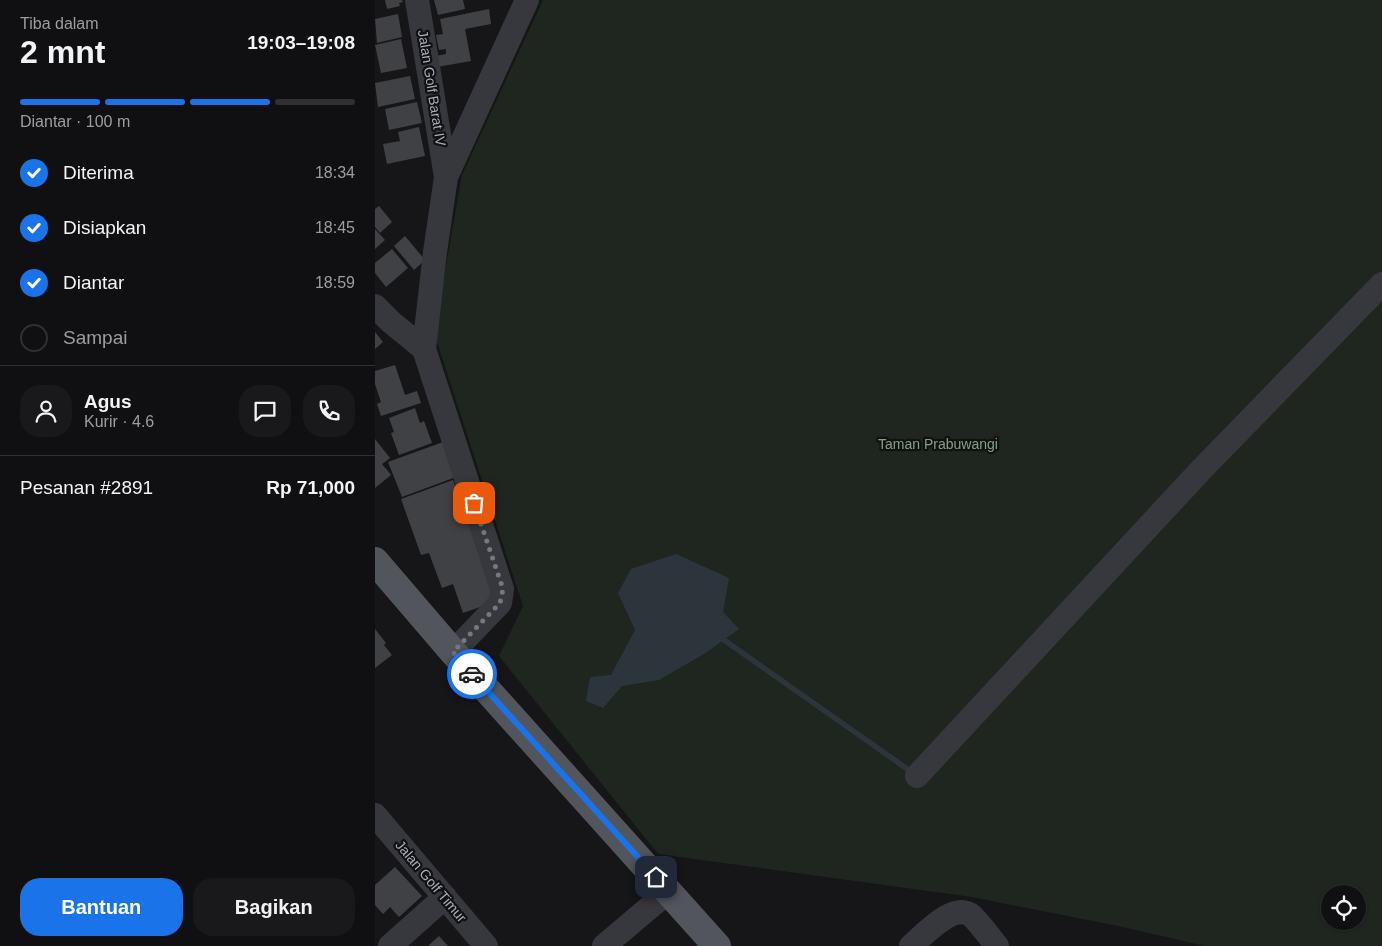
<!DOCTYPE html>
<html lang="id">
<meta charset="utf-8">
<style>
:root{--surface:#101012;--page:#19191b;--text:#f1f3f6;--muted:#9c9d9f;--line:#303032;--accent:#1a73e8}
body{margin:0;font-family:Helvetica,sans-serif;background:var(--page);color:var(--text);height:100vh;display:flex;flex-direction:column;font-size:19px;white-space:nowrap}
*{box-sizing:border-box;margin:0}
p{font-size:16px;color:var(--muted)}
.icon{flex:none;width:28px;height:28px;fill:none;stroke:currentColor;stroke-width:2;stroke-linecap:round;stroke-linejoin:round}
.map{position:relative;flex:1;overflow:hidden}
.sheet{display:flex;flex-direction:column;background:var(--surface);width:375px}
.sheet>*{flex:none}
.fabs{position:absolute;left:946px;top:885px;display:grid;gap:10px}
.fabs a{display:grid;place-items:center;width:45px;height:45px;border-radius:50%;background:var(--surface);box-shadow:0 1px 4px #0004,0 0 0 1px var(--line);font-size:25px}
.pin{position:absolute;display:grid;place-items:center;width:42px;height:42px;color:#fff;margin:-21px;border-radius:10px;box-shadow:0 2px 8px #0006}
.courier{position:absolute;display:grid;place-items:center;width:50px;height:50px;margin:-25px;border:4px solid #1a73e8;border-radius:50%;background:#fff;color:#222;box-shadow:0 1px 6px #0007}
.head em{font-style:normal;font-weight:700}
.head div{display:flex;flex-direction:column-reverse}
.head{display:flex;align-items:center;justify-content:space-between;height:85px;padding:0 20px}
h1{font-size:32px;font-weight:700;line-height:38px}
.bar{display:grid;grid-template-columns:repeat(4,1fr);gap:8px 5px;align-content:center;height:60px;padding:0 20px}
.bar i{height:6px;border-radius:4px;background:var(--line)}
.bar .current{background:var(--accent)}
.bar p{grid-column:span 4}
.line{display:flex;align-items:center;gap:12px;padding:0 20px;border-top:1px solid var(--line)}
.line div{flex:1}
.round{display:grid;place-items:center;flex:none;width:52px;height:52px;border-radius:20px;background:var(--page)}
ol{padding:0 20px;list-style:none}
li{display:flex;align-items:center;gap:15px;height:55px}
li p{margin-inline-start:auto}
li .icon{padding:5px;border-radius:50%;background:var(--accent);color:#fff;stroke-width:4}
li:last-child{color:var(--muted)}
li i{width:28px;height:28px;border:2px solid var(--line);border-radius:50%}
.cta{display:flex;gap:10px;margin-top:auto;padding:10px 20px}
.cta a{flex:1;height:58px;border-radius:20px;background:var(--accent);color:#fff;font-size:20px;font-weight:700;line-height:58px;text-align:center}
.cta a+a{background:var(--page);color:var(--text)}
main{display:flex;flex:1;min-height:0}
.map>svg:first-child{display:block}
</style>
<main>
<section class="sheet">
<div class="head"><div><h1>2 mnt</h1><p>Tiba dalam</p></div><em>19:03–19:08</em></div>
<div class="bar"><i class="current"></i><i class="current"></i><i class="current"></i><i></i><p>Diantar · 100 m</p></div>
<ol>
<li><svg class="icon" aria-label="check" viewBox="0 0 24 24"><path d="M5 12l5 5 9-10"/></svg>Diterima<p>18:34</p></li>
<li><svg class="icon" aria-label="check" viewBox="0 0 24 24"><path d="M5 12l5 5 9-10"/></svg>Disiapkan<p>18:45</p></li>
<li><svg class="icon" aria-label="check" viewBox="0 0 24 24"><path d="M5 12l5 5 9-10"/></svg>Diantar<p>18:59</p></li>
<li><i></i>Sampai</li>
</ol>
<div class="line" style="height:90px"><a class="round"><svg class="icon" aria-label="person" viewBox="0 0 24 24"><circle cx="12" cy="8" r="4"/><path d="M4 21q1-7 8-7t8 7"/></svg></a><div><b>Agus</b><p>Kurir · 4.6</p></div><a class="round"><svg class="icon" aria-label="chat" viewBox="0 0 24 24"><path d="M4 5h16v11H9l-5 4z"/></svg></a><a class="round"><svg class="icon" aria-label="phone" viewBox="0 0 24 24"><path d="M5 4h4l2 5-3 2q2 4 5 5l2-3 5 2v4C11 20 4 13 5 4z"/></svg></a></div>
<div class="line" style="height:65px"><div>Pesanan #2891</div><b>Rp 71,000</b></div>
<div class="cta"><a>Bantuan</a><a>Bagikan</a></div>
</section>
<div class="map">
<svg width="1007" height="946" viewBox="0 0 1007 946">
<rect width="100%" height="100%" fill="#161618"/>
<path fill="#1e261f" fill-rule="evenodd" d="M168,0H1007V946H830L748,927L597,897L283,854L124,656L148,606L59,333L87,175ZM955,894H982V921H955Z"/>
<path fill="#2c353c" d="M301,554L354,578L348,612L364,629L329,654L284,680L247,686L228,708L211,701L215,677L236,675L260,630L243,593L256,569Z"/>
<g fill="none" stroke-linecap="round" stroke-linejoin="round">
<path stroke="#2c353c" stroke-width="5.5" d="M349,640L538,773"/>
</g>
<path fill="#404145" d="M10,0H27L28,2L24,3L25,6L12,9Z
M59,0H88L90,9L63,15Z
M114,9L116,24L90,29L96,61L62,67L60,56L71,54V49L64,50L61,35L68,34L65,19Z
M23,14L27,37L2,43L0,19Z
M26,39L32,68L6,73L0,45Z
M35,76L40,99L3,107L0,83Z
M42,102L47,123L14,130L10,109Z
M44,127L50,156L12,164L8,144L25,141L23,132Z
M4,206L17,222L5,233L0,227V209Z
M0,229L10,240L0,249Z
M30,236L50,260L39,270L19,246Z
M17,249L33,268L11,287L0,273V263Z
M0,332L8,342L0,349Z
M20,365L30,395L42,391L46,403L6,416L2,404L6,402L0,384V371Z
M40,408L45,423L49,421L57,443L24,455L16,433L19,432L14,418Z
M0,439L15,458L7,464L16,475L0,488Z
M68,442L81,477L27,497L13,462Z
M78,480L122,601L88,613L78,584L67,588L54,553L46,555L26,499Z
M0,629L11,643L9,645L17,655L0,668Z
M20,867L47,896L24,917L15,907L8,914L0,905V885Z
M64,936L73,946H53Z"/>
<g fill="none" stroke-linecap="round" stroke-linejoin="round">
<path stroke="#37383d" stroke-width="24" d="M42,0L71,177
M0,306L16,322L49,349
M78,652L125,603L127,589L49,349L60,252L71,177L152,0
M542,776L825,471L1007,284
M0,815L111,946
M15,946L70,897
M229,946L294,891
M536,946C549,935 579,901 597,916C606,925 614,936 622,946"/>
<path stroke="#53555c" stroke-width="28" d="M0,561L78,652L342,946"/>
</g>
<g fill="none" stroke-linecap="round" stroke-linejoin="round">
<path stroke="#757880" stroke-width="5" stroke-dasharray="0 9" d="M97,674L78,652L125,603L128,589L99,503"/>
<path stroke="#1a73e8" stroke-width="6" d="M97,674L281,877"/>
</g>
<g text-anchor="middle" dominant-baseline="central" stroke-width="4.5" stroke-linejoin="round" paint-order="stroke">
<g font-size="14" fill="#a8adb8" stroke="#111113">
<text transform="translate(57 88) rotate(81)">Jalan Golf Barat IV</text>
<text transform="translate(56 881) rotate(50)">Jalan Golf Timur</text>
</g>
<g font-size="14" fill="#7fa381" stroke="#111113">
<text x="563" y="444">Taman Prabuwangi</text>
</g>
</g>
</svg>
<div class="fabs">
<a><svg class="icon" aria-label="locate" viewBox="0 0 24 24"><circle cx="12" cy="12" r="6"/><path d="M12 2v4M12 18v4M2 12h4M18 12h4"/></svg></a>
</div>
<div class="pin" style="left:99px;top:503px;background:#ea580c"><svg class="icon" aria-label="bag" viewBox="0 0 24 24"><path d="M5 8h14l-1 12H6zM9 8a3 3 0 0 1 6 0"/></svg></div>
<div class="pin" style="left:281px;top:877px;background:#1f2937"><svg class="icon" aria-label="home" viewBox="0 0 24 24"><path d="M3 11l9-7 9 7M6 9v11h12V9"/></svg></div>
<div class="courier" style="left:97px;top:674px"><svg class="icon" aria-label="car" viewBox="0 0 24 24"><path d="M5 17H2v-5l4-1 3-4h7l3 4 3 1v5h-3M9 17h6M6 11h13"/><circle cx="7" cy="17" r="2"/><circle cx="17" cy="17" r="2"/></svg></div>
</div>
</main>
